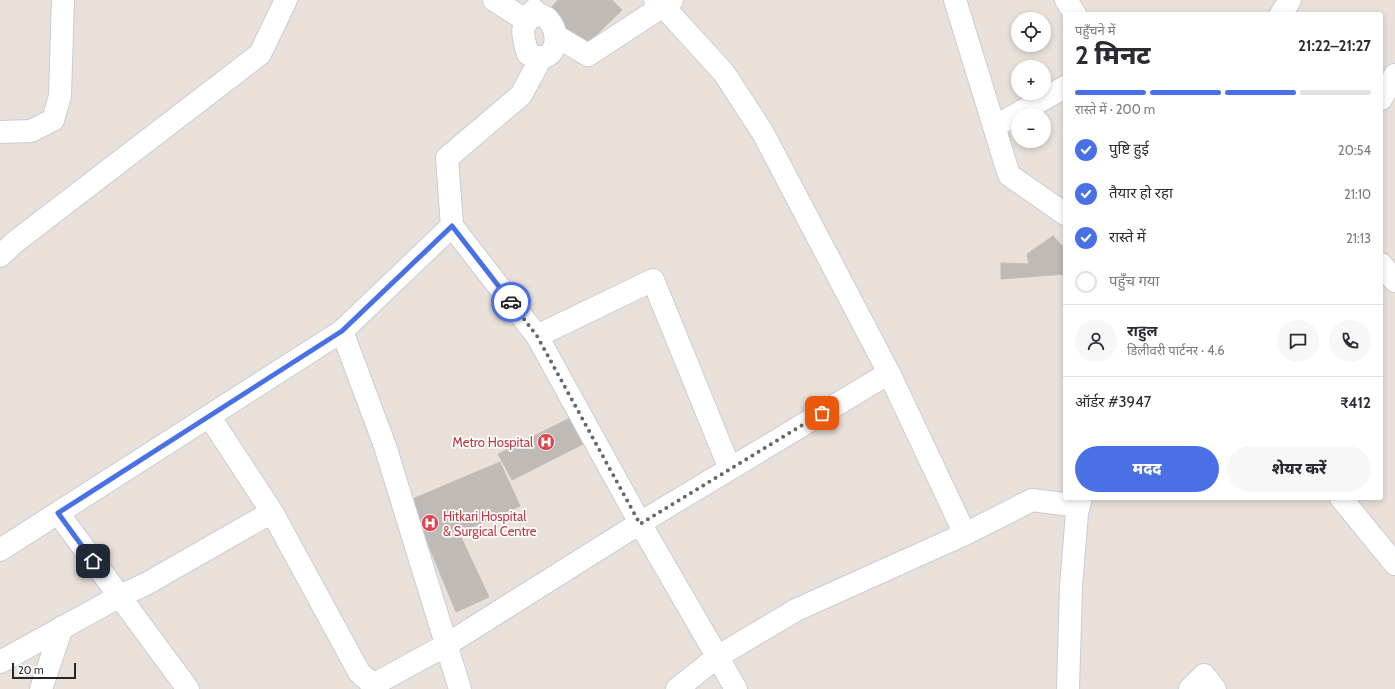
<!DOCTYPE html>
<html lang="hi">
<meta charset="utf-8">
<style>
:root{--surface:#fff;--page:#f7f7f7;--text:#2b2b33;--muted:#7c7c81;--line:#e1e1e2;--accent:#4970e5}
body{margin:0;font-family:Cabin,"Noto Sans Devanagari",sans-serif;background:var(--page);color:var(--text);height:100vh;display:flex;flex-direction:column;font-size:15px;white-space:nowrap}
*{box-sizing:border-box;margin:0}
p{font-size:13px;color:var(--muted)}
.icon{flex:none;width:22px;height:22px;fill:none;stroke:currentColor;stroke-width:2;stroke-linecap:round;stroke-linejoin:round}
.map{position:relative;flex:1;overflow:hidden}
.details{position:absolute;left:1063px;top:12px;width:320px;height:488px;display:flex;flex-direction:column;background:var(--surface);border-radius:4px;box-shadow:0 2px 6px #0003}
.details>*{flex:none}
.controls{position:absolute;left:1011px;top:12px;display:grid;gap:8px}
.controls a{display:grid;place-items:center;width:40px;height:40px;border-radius:50%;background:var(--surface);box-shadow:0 2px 6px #0003;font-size:20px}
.scale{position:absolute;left:12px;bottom:10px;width:64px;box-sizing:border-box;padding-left:4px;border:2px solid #262626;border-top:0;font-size:11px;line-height:14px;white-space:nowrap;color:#262626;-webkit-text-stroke:3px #fff;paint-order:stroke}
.pin{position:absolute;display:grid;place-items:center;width:34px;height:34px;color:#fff;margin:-17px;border-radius:8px;box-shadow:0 2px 6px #0006}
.courier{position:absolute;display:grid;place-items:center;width:40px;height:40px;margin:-20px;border:3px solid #4970e5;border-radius:50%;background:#fff;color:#222;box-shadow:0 1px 5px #0007}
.summary em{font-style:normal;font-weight:800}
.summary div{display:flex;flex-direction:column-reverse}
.summary{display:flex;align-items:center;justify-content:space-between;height:68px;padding:0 12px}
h1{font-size:26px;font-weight:800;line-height:30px}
.bar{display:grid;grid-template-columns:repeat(4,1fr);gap:6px 4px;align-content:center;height:48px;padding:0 12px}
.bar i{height:5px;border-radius:3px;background:var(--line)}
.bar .selected{background:var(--accent)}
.bar p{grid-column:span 4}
.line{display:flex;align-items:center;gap:10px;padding:0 12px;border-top:1px solid var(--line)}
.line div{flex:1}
.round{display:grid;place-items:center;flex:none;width:42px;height:42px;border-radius:21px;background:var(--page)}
ol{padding:0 12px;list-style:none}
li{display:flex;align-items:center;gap:12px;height:44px}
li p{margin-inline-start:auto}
li .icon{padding:4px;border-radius:50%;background:var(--accent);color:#fff;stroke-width:4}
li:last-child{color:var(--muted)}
li i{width:22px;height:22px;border:2px solid var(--line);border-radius:50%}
.button{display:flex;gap:8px;margin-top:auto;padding:8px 12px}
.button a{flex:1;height:46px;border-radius:24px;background:var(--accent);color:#fff;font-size:16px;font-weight:800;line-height:46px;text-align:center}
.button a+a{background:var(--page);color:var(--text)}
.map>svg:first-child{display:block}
</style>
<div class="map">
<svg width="1395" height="689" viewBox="0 0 1395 689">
<rect width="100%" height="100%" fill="#e8e0d9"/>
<path fill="#c0bab6" stroke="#c2bcb3" d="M558,0H612L622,10L584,47L548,11Z
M1053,236L1065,249V274L1001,279V263L1029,264L1027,254Z
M574,416L587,442L512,480L498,454Z
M500,462L520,506L459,533L489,597L456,612L410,500Z"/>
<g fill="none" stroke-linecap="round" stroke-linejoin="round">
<defs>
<path id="minor" d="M494,0L527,21L534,10
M655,0L663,6L724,73L763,133L889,373L965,534
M955,0L1009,175L1065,214
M1066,0L1075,14
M538,14C563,19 563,70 528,54C523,37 517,23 538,14Z
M1281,14L1290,0
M556,36L588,55L672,0
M1381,99L1395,75
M994,127L1065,87
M0,132L31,131L53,120L60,96L63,0
M452,226L537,336L640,523L736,689
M0,256L15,242L260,54L286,0
M1381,264L1395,281
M342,331L385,446L460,689
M537,336L653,280L730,469
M209,416L272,512L359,672L373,685L446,645L640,523L889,373
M1341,498L1395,564
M58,513L188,689
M0,550L342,331L452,226L447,158L521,95L541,58
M0,662L120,596L146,584L272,512
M41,689L62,627
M677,689L717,657L796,610L965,534L1032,500L1079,506
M1068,689L1071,587L1077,513L1081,498
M1190,689L1204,675L1215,689"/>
</defs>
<use href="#minor" stroke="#c8ccd7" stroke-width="24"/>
<use href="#minor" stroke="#fff" stroke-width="22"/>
</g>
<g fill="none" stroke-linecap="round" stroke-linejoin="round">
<path stroke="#6a6765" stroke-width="4" stroke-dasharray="0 7.2" d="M511,302L537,336L640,524L822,413"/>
<path stroke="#4970e5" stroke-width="5" d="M93,561L58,513L342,331L452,226L511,302"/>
</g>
<defs>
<symbol id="hospital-disc" viewBox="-11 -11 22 22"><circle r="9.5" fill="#e0444e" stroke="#fff"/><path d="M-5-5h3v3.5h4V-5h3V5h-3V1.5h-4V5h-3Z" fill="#fff"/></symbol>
</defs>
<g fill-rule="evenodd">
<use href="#hospital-disc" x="536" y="432" width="20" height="20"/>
<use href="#hospital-disc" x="420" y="513" width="20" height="20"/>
</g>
<g text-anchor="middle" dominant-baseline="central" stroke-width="3.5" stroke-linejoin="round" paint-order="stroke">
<g font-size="13" fill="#be3a42" stroke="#fff" text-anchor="end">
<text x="533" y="442">Metro Hospital</text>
<text x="443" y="516" text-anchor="start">Hitkari Hospital<tspan x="443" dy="15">&amp; Surgical Centre</tspan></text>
</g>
</g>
</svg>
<div class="controls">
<a><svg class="icon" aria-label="locate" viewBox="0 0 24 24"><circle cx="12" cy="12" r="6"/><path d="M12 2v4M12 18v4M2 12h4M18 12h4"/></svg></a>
<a>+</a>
<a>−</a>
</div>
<div class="scale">20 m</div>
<div class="pin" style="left:822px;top:413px;background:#ea580c"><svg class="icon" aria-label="bag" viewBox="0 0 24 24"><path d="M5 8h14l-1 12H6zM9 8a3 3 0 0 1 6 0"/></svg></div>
<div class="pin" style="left:93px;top:561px;background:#1f2937"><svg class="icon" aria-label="home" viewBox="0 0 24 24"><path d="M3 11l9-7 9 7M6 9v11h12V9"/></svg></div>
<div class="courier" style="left:511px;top:302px"><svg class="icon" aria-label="car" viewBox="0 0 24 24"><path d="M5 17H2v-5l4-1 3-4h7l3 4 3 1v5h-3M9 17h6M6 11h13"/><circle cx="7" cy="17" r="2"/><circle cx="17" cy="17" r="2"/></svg></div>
<section class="details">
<div class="summary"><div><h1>2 मिनट</h1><p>पहुँचने में</p></div><em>21:22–21:27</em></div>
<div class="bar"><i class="selected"></i><i class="selected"></i><i class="selected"></i><i></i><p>रास्ते में · 200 m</p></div>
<ol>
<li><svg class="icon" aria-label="check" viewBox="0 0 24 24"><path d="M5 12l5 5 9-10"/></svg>पुष्टि हुई<p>20:54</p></li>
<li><svg class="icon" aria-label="check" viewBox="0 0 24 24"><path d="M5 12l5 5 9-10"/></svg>तैयार हो रहा<p>21:10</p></li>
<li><svg class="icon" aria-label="check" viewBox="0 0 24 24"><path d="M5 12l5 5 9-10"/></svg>रास्ते में<p>21:13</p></li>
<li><i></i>पहुँच गया</li>
</ol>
<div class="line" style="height:72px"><a class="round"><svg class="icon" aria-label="person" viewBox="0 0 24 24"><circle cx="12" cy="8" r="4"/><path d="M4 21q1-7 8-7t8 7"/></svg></a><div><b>राहुल</b><p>डिलीवरी पार्टनर · 4.6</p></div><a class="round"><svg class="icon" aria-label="chat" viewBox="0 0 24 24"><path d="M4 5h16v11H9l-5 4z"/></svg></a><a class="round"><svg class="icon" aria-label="phone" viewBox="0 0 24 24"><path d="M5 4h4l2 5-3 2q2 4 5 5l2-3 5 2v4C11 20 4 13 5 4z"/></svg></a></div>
<div class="line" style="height:52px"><div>ऑर्डर #3947</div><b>₹412</b></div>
<div class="button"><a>मदद</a><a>शेयर करें</a></div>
</section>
</div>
